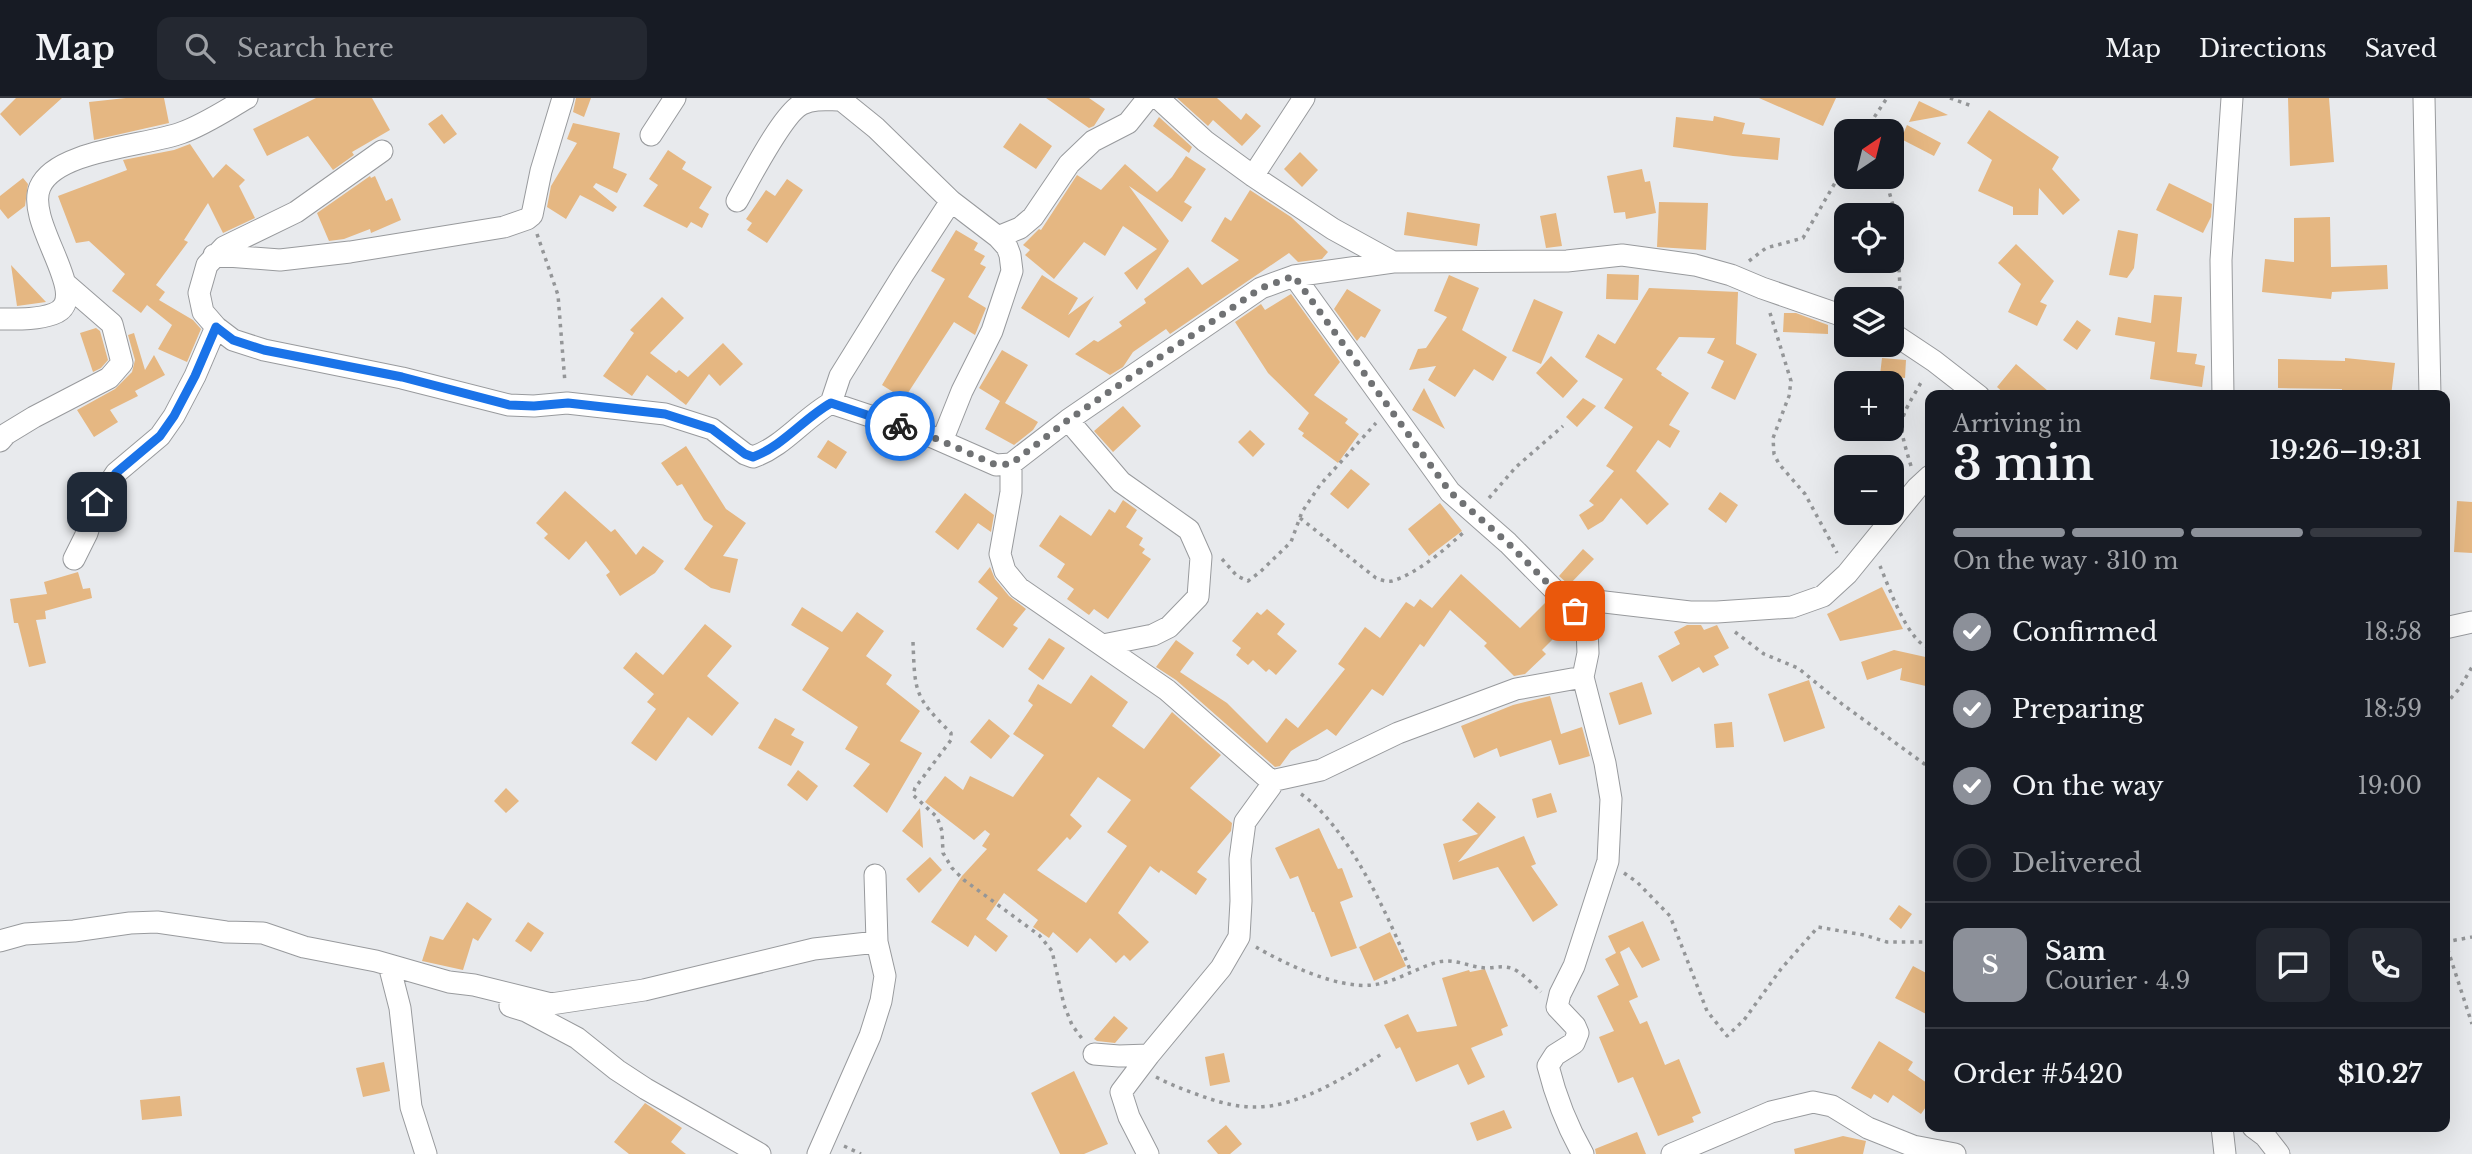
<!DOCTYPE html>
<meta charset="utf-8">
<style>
:root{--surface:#171b24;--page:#242831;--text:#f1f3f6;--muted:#9ea1a6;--line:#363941;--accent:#8c9099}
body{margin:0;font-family:"Libre Baskerville",serif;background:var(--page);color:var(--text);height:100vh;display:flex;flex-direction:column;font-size:26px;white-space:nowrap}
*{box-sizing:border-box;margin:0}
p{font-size:23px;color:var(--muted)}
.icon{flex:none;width:38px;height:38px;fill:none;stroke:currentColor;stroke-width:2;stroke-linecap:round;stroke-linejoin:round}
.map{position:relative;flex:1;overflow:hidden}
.drawer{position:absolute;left:1925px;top:292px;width:525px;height:742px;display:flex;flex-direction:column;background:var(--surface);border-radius:14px;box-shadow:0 7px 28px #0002}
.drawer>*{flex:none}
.needle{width:46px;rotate:35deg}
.fabs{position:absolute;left:1834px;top:21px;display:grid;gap:14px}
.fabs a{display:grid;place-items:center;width:70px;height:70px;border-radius:14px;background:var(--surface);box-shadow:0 7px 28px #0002;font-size:35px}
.pin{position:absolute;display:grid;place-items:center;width:60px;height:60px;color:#fff;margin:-30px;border-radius:14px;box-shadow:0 4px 10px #0006}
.courier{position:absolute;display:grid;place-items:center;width:70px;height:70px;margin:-35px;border:5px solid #1a73e8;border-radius:50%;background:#fff;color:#222;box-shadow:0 2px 9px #0007}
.summary em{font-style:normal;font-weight:600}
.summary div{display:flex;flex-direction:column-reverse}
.summary{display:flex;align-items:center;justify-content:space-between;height:119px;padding:0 28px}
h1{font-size:46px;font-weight:600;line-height:52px}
.bar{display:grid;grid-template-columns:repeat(4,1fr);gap:10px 7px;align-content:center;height:84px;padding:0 28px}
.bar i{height:9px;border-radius:5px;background:var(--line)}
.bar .current{background:var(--accent)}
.bar p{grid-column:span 4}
.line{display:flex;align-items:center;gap:18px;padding:0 28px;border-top:2px solid var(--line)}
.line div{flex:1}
.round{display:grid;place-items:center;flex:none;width:74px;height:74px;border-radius:14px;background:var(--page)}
ol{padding:0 28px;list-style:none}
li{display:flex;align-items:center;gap:21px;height:77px}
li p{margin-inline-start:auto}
li .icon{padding:7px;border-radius:50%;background:var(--accent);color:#fff;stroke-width:4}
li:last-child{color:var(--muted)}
li i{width:38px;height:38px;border:4px solid var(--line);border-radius:50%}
header{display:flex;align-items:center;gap:42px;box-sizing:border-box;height:98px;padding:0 35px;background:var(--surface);border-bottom:2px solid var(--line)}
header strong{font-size:33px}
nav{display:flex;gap:38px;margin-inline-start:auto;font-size:24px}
.search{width:490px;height:63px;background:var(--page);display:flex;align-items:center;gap:18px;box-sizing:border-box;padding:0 24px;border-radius:14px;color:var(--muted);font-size:26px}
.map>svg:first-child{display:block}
</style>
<header>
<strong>Map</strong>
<div class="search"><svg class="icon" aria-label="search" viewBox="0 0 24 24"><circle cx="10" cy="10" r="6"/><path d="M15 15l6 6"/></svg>Search here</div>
<nav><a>Map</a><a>Directions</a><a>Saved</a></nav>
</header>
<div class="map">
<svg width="2472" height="1056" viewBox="0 0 2472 1056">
<rect width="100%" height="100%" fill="#e8eaed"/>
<path fill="#e5b782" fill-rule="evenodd" d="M16,0H62L20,38L0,16Z
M126,0H164L169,25L94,42L89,4Z
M316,0H372L390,32L352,54L354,57L333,72L308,38L267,58L253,31Z
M576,0H591L584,19L573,14Z
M1046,0H1089L1105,11L1094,28L1089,30Z
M1177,0H1217L1241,22L1246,15L1261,28L1242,48L1213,22L1208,28Z
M1759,0H1836L1823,28Z
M2288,0H2329L2334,64L2290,68Z
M1919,3L1948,17L1909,24Z
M1989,12L2059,59L2052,71L2080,102L2063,117L2039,90L2038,117H2013V109L1978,93L1992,62L1967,45Z
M442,16L457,36L444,46L428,26Z
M1714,18L1745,25L1742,36L1780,40L1778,62L1733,58L1673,49L1676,19L1713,23Z
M1159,19L1192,49L1189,55L1153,28Z
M573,25L620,35L613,70L627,76L617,95L596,85L593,89L617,109L613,114L580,97L566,121L547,109L551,88L577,45L567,41Z
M1020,25L1052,48L1036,71L1003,49Z
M1907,27L1941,45L1934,58L1901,41Z
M190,46L213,80L226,66L245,82L239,88L255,120L223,135L208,105L184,142L188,144L156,187L165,194L159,202L193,222L201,231L187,264L158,251L172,227L147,207L141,215L112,193L125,176L89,143L76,145L58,98L127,72L123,62L174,52Z
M668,52L686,64L682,71L712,89L699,110L709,116L702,130L691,124L687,130L643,108L658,87L649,81Z
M1300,54L1318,72L1302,89L1284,71Z
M1186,58L1206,71L1184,104L1192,109L1182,124L1129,88L1169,143L1137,192L1124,175L1157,151L1123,128L1105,158L1084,144L1054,181L1025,157L1030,152L1023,147L1039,131L1041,132L1077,77L1101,92L1125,66L1157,94L1172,79Z
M1642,71L1645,84L1650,83L1656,115L1626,121L1625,114L1614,115L1607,78Z
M370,78L371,80L375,78L386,103L392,100L401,122L371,135L370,131L344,141L329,143L317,115Z
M23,80L28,86L25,108L8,121L0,111V98Z
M787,81L803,92L767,145L747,132L752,125L746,121L766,92L775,98Z
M2169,85L2212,106L2211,119L2203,135L2156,112Z
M1250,92L1291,119L1328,154L1322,161L1298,164L1289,155L1170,236L1166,231L1133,254L1123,269L1110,277L1075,256L1094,242L1098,244L1122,228L1119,224L1146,205L1144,201L1188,169L1202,187L1239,162L1211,143L1225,119L1231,123Z
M1659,104L1708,105L1706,152L1657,149Z
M1407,114L1480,126L1477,148L1404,137Z
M1556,115L1562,148L1546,150L1540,118Z
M2330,119L2331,169L2387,167L2388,191L2332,194L2331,201L2262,194L2265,161L2294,164V120Z
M956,132L978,145L974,152L985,158L980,166L986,169L968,199L986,210L975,237L954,224L904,301L882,287L945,181L931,173Z
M2118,132L2138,136L2134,170L2127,180L2109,177Z
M2016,146L2054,183L2040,204L2047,207L2037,228L2008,214L2021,186L1998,165Z
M11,167L46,204L17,208Z
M1607,176L1639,177L1638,202L1606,201Z
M1042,177L1078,200L1068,217L1094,198L1069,240L1021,210Z
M1449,177L1479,190L1462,232L1507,259L1493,283L1474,271L1455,299L1428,282L1436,268L1409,272L1418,251L1426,250L1447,219L1434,213Z
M1649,190L1738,194L1736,246L1757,256L1735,302L1711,290L1724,263L1707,255L1715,240L1679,239L1656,271L1662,275L1661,277L1689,295L1669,327L1680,333L1670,350L1658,342L1636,373L1669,406L1647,427L1621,400L1603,423L1588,432L1579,417L1594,407L1589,403L1614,373L1606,368L1633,329L1604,310L1623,281L1585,259L1598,236L1615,246Z
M1347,191L1381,212L1365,240L1361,238L1357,243L1334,211Z
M1291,196L1340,264L1314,297L1348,321L1345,325L1359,336L1338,365L1302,338L1304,335L1298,331L1309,315L1268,275L1235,224L1261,206L1265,212Z
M2154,197L2182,199L2177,254L2197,256L2195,266L2205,268L2202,289L2150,281L2155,244L2115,237L2118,219L2151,225Z
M662,199L684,220L650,255L676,275L679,272L688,279L723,245L743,266L720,288L709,276L686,307L647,277L632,298L603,278L634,235L630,232Z
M1534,201L1563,214L1541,266L1512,253Z
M1784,215H1796L1828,227V236L1783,234Z
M2077,222L2091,232L2077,252L2063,242Z
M96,230L100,233L108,262L101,270L93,274L80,235Z
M134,235L145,272L154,257L165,277L135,293L138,298L110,312L118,324L94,339L77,312L115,291L132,274L135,262L128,237Z
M1002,252L1028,267L1005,305L1038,324L1033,332L1014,347L985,331L1000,303L979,290Z
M1551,258L1578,283L1563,300L1536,275Z
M1882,260L1906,262L1905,280L1880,277Z
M2345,260L2395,265L2391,298L2342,294V291L2278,290V261L2345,263Z
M2016,266L2054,298H2007L1997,289Z
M1424,290L1445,331L1412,312Z
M1583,300L1596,308L1577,329L1566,319Z
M1123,308L1141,328L1113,354L1094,333Z
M1250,332L1265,346L1253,359L1238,344Z
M828,342L847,354L836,371L817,359Z
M686,348L726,411L746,425L723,458L738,461L730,495L711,490L684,471L713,428L704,422L682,386L677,388L661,365Z
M1351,371L1370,386L1348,411L1330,396Z
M565,393L611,434L615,431L636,457L643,448L664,463L655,475L620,498L606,477L610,474L586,443L569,462L544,440L548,436L536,425Z
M1720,394L1738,407L1726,425L1708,411Z
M965,395L994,417L991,434L978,425L958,452L935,434Z
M1123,402L1137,412L1126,429L1143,440L1139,447L1145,451L1142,455L1151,461L1108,521L1094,511L1089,517L1067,501L1074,491L1057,479L1065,466L1039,448L1060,417L1091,438L1109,411L1115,415Z
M2457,403L2472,404V455L2454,454Z
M1440,405L1462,433L1429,458L1408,431Z
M1583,451L1594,461L1569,487L1559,478Z
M990,469L995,481L1009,498L1026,511L1013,527L1018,530L1003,550L976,531L998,500L978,484Z
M78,474L83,491L90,490L92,500L45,513L46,521L36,522L46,565L29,569L18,525H14L10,501L47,496L44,484Z
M1461,476L1520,530L1547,503L1568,526L1542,552L1546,556L1525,576L1514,578L1484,548L1487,545L1450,512L1424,549L1420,546L1383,598L1372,591L1336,638L1327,631L1291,653L1280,668L1275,669L1176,582L1156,569L1176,542L1194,555L1180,574L1227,605L1267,645L1286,620L1298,630L1345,571L1338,566L1365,529L1380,540L1406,504L1414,509L1420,501L1432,510Z
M1882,489L1903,531L1840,543L1827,516Z
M802,509L842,534L857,514L884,533L866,558L892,577L886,586L920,613L900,643L922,655L887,715L853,688L870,666L845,651L858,629L802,592L829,550L791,527Z
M1267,511L1285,526L1277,536L1297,553L1276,577L1269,571L1266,574L1253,562L1248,567L1236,557L1241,550L1232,543L1257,514L1261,517Z
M705,526L732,548L707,578L739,605L712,638L688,619L656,663L631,645L656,611L647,604L654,596L623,570L636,554L663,577Z
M1687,527H1701L1704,532L1717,527L1729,550L1714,558L1719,567L1703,575L1699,569L1672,584L1658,558L1680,546L1674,534Z
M1049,540L1065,550L1043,582L1028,571Z
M1894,552L1930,560V589L1900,582L1902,570L1867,582L1861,564Z
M1091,577L1128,604L1112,628L1144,651L1172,614L1221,657L1190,690L1232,725L1231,733L1197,774L1207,781L1196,797L1161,772L1159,775L1150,768L1118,815L1149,844L1130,863L1124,857L1116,865L1090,840L1077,855L1053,834L1049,840L1033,829L1038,822L1004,795L986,821L1008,838L996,854L975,837L968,849L931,824L962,778L987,751L982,748L990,736L985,732L974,742L925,704L945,678L963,692L970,678L1013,699L1044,657L1013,636L1033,607L1028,603L1038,586L1071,606ZM1098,679L1131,702L1107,734L1127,748L1086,805L1037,772L1067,739L1070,742L1082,728L1070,717Z
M1809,582L1825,630L1784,644L1768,596Z
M1642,584L1652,616L1619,627L1609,595Z
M1550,598L1561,636L1582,629L1590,658L1559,667L1551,642L1500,659L1497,650L1474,660L1461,628L1513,607Z
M775,620L795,631L791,637L804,644L791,668L758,650Z
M989,621L1010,638L991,661L970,644Z
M1732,624L1734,649L1716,650L1714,626Z
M798,672L818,688L807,703L787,687Z
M506,690L519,703L506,715L494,703Z
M1551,695L1557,714L1537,720L1532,701Z
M1478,704L1496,719L1458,764L1524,738L1536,766L1531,768L1558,807L1533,824L1498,769L1453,782L1443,746L1478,736L1462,722Z
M920,710L923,750L902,733Z
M1319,730L1338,771L1342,770L1353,799L1340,804L1357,850L1331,859L1314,814H1312L1298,778L1290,781L1275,750Z
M930,759L942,772L919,795L906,781Z
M467,804L492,821L478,843L473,840L463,872L422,863L430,838L443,842Z
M1899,807L1912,816L1901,831L1889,821Z
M1643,823L1660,862L1642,870L1629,849L1620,854L1638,899L1629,903L1640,926L1647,923L1665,967L1679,961L1701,1015L1692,1019L1694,1024L1658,1038L1633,979L1618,985L1599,939L1614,933L1597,898L1619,887L1605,861L1616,855L1608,838Z
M528,824L544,835L531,854L515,843Z
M1390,834L1406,868L1374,883L1359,849Z
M1913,868L1930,877V918L1895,900Z
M1485,871L1508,928L1501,931L1503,937L1471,950L1485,979L1468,987L1458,966L1416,984L1400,949L1396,951L1384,927L1408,916L1417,934L1457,928L1442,880L1469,872L1470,874Z
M1114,918L1128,930L1115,945L1097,943L1094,941Z
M1879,943L1913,964L1908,972L1930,987V1003L1921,1016L1893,997L1888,1005L1874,996L1871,1001L1851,990Z
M1224,955L1230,984L1210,988L1205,959Z
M384,964L390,993L363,999L356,970Z
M1074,973L1108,1046L1084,1056H1060L1031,995Z
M180,998L182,1018L142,1022L140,1002Z
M645,1005L682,1030L671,1044L686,1056H629L614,1044Z
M1504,1012L1512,1030L1477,1043L1470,1025Z
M1226,1027L1242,1046L1230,1056H1218L1207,1043Z
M1637,1034L1646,1056H1596L1595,1051Z
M1843,1038L1866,1043L1863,1056H1795L1794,1051Z"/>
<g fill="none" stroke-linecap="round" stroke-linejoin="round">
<defs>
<path id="minor" d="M839,0L876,30L951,103L998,139L1007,149L1010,157L1012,173L992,233L962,293L942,343
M1158,0L1205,43L1253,78L1333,131L1393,164L1567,163L1622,157L1695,167L1731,177L1762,190L1846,219
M2424,0L2430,298
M651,37L675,0
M382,53L296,114L224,149L207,167L199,195L203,214L216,229L233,242L264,252L402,280L509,307L534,308L567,305L665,316L712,331L745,356L753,359C783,349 804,320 831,305L840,278L904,175L951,103
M1253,78L1304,0
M737,103C749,82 783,15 802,6C815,0 827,2 841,2
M998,139L1020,130L1033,119L1069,66L1093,43L1128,25L1148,0
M214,157L280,162L350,154L504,129L527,121L532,117L541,73L563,0
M1294,178L1450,394L1508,445L1575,513L1587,531L1588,555L1583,579L1605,665L1611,701L1608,763L1574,868L1560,896L1557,909L1575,928L1578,935L1574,945L1555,957L1548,968C1556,1000 1567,1028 1583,1056
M0,221C17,221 36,222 53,216C95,201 24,126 40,89C56,52 145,48 181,35C204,27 226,12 247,0
M1892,235L1934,263L1979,298
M2223,298L2221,162L2232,0
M831,305L930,338L996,367L1011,366L1068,322L1261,190L1294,178L1393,164
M1068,322L1121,384L1189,432L1201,459L1198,499L1169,529L1153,537L1103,547
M0,343L6,336L34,319L109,280L122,265L112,226L67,187
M1011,366V394L1000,456L1005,473L1019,490L1167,592L1271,683V688L1245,724L1240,761L1241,803L1239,839L1221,870L1149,957L1121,994L1129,1019L1148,1056
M74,461L87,435L97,404L116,375L160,338L174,318L195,278L216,229
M1562,499L1690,514H1717L1792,509L1823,498L1847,476L1917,390L1930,378
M2445,530L2472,524
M1271,683L1321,672L1398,635L1516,591L1583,579
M0,843L25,836L74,833L130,825L157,824L226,834L263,835L304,849L376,863L449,884L474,887L551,906L644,892L814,851L877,844
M389,867L400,910L411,1009L426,1056
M510,908L526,913L577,940L617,972L646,991L760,1056
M1094,956L1119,958L1149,957
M2222,1029L2225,1056
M2253,1029L2265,1038L2279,1056
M818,1056L870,938L881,903L885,878L877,844L875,777
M1672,1056L1771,1014L1813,1004L1832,1008L1868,1030L1913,1048L1955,1056"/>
</defs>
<use href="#minor" stroke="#989a9d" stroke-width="23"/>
<path stroke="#949698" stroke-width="3.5" stroke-dasharray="3.5 5" stroke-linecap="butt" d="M1950,0L1972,8
M1865,33L1887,0
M1885,79L1896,118L1900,189L1893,217
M537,136L558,197L565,285
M1749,163L1766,150L1803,140L1846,66
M1770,215L1791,283L1789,298L1773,340L1774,356L1779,366L1805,396L1837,455
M1911,368C1896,319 1899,324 1923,281
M1489,400L1516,369L1563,328
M1300,420L1376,480C1381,482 1387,484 1392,483C1417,476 1448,449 1466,432
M1222,461L1237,478L1248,483L1260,474L1291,444L1302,414L1320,387L1376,325
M1880,468C1889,489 1908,545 1930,550
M1735,534L1764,556L1798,570L1842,606L1930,670
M913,544C915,595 914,598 951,635V642L915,690L913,697L937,719L942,733L943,755L952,770L964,782L1039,837L1052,853L1064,907L1072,927L1083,942
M2445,607L2459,591L2472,569
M1301,696C1348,728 1390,821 1411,874
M1624,775L1637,784L1670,818L1707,913L1727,938L1744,922L1781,871L1818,829L1864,837L1887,844H1930
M2445,843L2472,926
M2445,844L2472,839
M1256,849C1285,866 1338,891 1372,887C1394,885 1416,870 1438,864C1455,860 1469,869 1486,870C1497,870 1506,866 1517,873C1525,878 1534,887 1541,894
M1156,979C1169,986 1182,991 1196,996C1215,1003 1234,1009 1254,1009C1297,1010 1348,978 1383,955
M844,1048L861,1056"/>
<use href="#minor" stroke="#fff" stroke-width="21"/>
</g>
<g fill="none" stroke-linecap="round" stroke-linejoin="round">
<path stroke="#707274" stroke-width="7" stroke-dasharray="0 12.6" d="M900,328L930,338L996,367L1011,366L1068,322L1261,190L1294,178L1450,394L1508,445L1575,513"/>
<path stroke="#1a73e8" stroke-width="9" d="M97,404L116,375L160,338L174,318L195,278L216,229L233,242L264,252L402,279L509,307L534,308L568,305L665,316L712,331L745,356L753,359C783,348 804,320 831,305L900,328"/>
</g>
</svg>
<div class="fabs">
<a><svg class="needle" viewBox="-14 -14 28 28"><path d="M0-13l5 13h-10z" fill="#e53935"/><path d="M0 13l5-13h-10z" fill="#9ea1a6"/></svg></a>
<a><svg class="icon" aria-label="locate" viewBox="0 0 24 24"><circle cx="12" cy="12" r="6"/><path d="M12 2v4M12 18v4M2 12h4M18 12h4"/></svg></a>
<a><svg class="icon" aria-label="layers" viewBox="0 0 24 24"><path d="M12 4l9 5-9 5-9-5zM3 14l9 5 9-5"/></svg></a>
<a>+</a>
<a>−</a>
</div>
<div class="pin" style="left:1575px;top:513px;background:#ea580c"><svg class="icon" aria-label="bag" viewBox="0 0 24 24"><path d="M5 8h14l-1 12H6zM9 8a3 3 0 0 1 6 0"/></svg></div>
<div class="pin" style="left:97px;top:404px;background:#1f2937"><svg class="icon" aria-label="home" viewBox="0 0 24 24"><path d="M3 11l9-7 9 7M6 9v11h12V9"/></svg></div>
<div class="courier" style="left:900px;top:328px"><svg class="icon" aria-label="bike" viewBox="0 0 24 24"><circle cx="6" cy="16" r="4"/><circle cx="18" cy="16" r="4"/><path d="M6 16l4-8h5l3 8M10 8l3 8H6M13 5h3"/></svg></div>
<section class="drawer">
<div class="summary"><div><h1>3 min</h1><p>Arriving in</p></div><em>19:26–19:31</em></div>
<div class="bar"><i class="current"></i><i class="current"></i><i class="current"></i><i></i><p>On the way · 310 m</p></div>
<ol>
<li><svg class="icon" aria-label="check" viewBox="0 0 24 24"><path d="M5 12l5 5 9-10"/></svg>Confirmed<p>18:58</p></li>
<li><svg class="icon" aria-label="check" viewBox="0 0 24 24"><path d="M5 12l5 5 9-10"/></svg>Preparing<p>18:59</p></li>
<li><svg class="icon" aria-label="check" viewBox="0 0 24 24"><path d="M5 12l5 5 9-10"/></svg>On the way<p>19:00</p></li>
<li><i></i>Delivered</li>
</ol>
<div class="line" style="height:126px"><b class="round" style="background:var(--accent);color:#fff">S</b><div><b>Sam</b><p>Courier · 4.9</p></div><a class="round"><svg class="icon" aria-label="chat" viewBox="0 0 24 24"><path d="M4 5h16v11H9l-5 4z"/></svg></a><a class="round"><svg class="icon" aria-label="phone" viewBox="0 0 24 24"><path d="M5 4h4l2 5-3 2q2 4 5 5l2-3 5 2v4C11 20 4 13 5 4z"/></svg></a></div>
<div class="line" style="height:91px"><div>Order #5420</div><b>$10.27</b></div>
</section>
</div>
